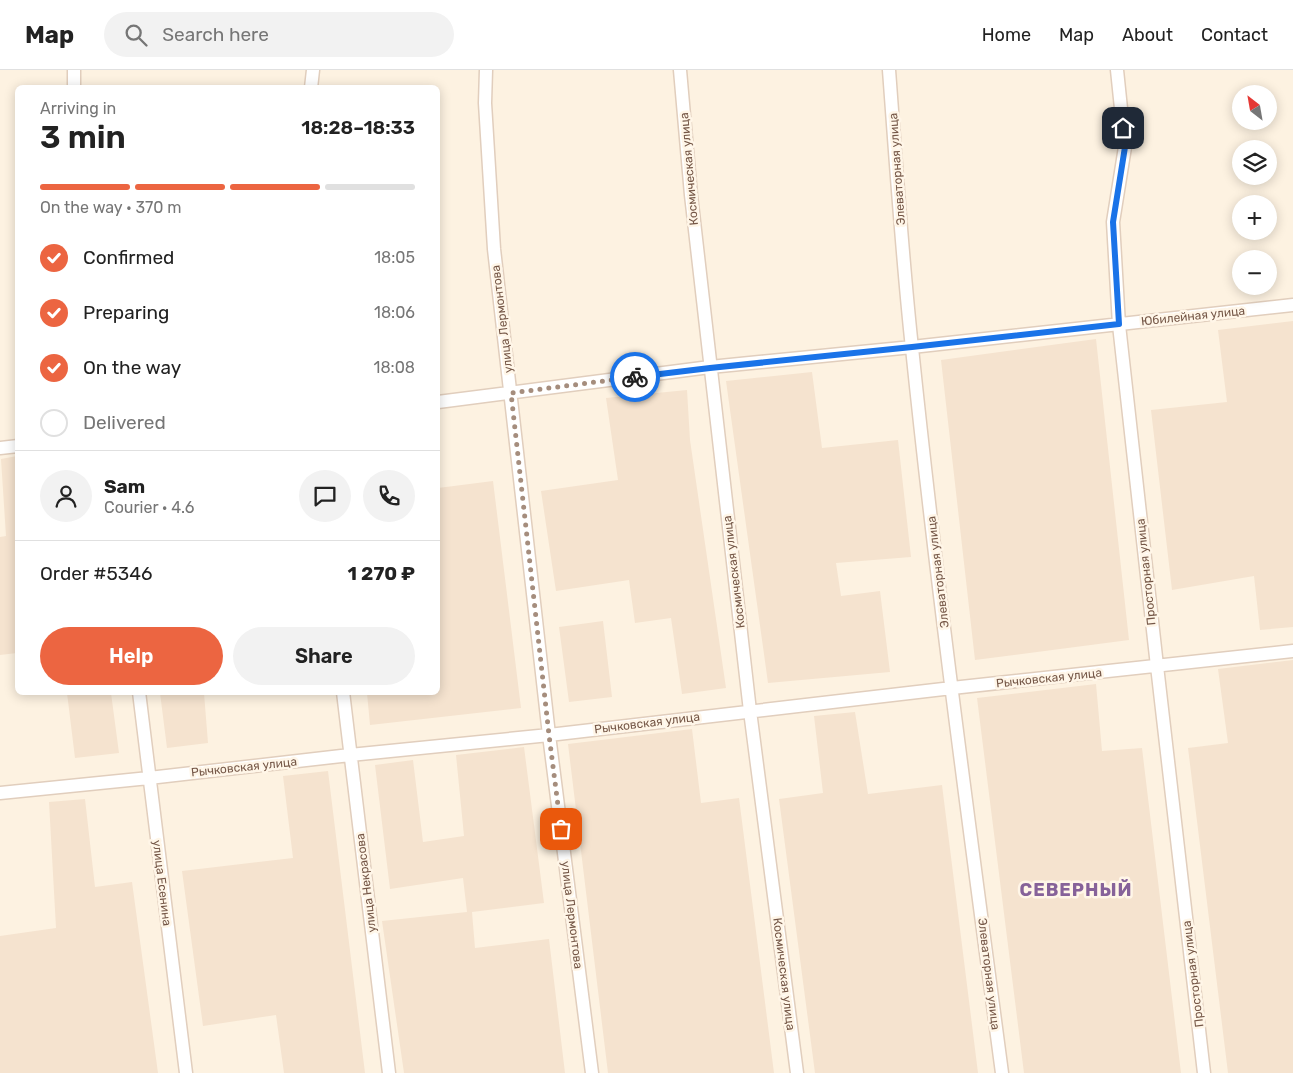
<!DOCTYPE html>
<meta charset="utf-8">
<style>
:root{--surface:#fff;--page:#f2f2f2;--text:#222;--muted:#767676;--line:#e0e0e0;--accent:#ec6541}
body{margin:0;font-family:Rubik,sans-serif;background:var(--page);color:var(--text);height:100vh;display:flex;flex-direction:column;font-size:19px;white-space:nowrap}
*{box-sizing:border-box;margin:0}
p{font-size:16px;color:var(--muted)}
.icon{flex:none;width:28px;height:28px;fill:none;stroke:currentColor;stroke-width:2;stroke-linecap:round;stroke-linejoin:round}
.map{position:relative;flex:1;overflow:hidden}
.drawer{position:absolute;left:15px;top:15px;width:425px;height:610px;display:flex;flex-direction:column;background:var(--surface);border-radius:8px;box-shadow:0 2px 12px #0003}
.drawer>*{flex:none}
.needle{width:32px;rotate:329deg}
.buttons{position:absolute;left:1232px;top:15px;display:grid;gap:10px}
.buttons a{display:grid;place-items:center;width:45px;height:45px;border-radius:50%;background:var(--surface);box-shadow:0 2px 12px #0003;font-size:25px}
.pin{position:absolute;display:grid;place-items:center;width:42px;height:42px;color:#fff;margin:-21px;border-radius:10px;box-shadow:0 2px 8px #0006}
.courier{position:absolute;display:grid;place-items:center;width:50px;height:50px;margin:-25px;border:4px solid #1a73e8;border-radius:50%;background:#fff;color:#222;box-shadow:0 1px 6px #0007}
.summary em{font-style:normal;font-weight:600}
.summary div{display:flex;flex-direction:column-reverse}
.summary{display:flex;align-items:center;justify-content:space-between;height:85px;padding:0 25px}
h1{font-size:32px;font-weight:600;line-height:38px}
.bar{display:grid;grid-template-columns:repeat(4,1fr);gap:8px 5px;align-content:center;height:60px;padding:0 25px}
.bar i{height:6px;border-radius:4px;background:var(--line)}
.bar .selected{background:var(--accent)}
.bar p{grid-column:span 4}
.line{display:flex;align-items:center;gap:12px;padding:0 25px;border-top:1px solid var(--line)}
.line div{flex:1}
.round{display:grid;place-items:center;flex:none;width:52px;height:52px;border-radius:26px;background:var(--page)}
ol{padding:0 25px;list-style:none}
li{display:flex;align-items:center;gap:15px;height:55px}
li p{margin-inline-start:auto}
li .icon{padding:5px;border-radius:50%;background:var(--accent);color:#fff;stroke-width:4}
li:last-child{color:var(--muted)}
li i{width:28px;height:28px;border:2px solid var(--line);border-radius:50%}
.action{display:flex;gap:10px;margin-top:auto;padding:10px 25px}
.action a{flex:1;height:58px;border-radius:30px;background:var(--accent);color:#fff;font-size:20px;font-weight:600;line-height:58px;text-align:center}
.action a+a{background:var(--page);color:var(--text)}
header{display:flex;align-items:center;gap:30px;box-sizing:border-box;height:70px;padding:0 25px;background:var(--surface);border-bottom:1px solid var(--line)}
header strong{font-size:24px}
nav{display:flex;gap:28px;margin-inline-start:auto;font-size:18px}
.search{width:350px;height:45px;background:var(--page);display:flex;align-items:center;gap:12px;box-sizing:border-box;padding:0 18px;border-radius:28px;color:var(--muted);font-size:19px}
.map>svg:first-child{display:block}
</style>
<header>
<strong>Map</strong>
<div class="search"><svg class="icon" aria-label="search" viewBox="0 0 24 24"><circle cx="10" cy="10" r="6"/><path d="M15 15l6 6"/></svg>Search here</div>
<nav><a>Home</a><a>Map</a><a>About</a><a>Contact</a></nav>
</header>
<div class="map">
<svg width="1293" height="1003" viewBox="0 0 1293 1003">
<rect width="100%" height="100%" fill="#fdf2e1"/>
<path fill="#f5e3cf" d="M1293,251V557L1260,560L1254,506L1172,520L1151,340L1227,332L1218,260Z
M1096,269L1129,570L975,590L941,290Z
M812,302L822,378L898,370L911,487L836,493L841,526L880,521L890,602L768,613L726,311Z
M687,320L690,370L726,618L682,624L671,548L635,553L629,510L556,521L541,421L618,410L606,328Z
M17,386V583L0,585V467L6,466L1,389Z
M493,411L521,638L370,655L367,623L438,622V418Z
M603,551L612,627L569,632L559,557Z
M1293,590V1003H1228L1188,678L1228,673L1218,599Z
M1096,614L1102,681L1142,678L1181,1003H1024L977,628Z
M67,623H111L119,683L75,688Z
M160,623H204L208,673L167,678Z
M855,642L868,724L942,715L978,1003H815L779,729L823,723L814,646Z
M692,659L701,733L739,728L774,1003H608L568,674Z
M524,677L544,833L472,842L475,878L549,869L565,1003H404L382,851L467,842L463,808L390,819L375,695L413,690L423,772L464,766L456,685Z
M328,701L365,1003H284L276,945L203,956L182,801L293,788L283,706Z
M85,729L95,817L132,812L158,1003H0V866L56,858L49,732Z"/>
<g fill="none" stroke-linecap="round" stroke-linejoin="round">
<defs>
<path id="minor" d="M486,0L485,33L494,179L549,665L592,1003
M680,0L691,125L750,641L797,1003
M889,0C896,93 902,186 912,278C937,520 970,762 1002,1003
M1117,0L1125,77L1113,152L1119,255L1157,596L1204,1003
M74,18V0
M311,18L313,0
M438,332L710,297L912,277L1293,235
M0,378L18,376
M139,622L186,1003
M343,622L389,1003
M0,723L149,708L350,685L549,665L952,618L1293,581"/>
</defs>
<use href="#minor" stroke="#e1cebd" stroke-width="15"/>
<use href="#minor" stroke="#fff" stroke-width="12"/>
</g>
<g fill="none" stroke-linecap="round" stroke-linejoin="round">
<path stroke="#a58d7d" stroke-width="5" stroke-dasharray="0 9" d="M561,759L549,665L511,323L635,307"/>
<path stroke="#1a73e8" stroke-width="6" d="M635,307L710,298L912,277L1119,254L1113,152L1125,77L1123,58"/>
</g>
<g text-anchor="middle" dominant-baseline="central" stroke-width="5" stroke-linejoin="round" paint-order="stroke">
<g font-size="12" fill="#755747" stroke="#fff6e8">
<text transform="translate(689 99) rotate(-95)">Космическая улица</text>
<text transform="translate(897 99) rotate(-94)">Элеваторная улица</text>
<text transform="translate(1193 246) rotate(-6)">Юбилейная улица</text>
<text transform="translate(502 249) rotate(-97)">улица Лермонтова</text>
<text transform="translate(734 502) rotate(-97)">Космическая улица</text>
<text transform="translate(938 502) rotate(-97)">Элеваторная улица</text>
<text transform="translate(1146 502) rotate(-96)">Просторная улица</text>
<text transform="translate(1049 608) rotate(-6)">Рычковская улица</text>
<text transform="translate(647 653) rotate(-7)">Рычковская улица</text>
<text transform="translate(244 697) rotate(-6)">Рычковская улица</text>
<text transform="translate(162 813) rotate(83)">улица Есенина</text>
<text transform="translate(366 813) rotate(-97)">улица Некрасова</text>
<text transform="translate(572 845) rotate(83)">улица Лермонтова</text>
<text transform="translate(784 904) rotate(83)">Космическая улица</text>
<text transform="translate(989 904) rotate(83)">Элеваторная улица</text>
<text transform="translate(1193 904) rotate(-97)">Просторная улица</text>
</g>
<g font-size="18" font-weight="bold" letter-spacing="1" fill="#866299" stroke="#fff6e8">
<text x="1076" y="820">СЕВЕРНЫЙ</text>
</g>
</g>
</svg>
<div class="buttons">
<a><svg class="needle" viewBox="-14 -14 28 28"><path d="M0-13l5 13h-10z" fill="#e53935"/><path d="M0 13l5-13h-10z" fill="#767676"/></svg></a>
<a><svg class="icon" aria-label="layers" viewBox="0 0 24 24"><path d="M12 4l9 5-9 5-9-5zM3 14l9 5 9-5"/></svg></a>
<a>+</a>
<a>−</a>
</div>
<div class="pin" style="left:561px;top:759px;background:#ea580c"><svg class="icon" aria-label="bag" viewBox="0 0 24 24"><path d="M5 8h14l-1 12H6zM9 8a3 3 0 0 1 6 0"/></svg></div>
<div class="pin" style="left:1123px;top:58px;background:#1f2937"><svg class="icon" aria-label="home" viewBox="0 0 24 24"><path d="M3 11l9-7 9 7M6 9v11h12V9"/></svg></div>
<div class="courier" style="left:635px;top:307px"><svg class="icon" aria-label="bike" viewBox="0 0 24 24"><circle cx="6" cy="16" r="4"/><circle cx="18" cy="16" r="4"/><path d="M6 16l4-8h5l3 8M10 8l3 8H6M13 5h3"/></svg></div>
<section class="drawer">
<div class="summary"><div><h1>3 min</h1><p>Arriving in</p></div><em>18:28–18:33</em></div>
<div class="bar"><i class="selected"></i><i class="selected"></i><i class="selected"></i><i></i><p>On the way · 370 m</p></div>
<ol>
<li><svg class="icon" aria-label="check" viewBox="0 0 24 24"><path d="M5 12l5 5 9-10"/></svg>Confirmed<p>18:05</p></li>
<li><svg class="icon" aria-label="check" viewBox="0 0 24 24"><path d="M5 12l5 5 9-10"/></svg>Preparing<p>18:06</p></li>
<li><svg class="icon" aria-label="check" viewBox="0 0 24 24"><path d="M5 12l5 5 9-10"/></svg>On the way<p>18:08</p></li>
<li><i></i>Delivered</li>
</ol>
<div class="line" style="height:90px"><a class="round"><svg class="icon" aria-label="person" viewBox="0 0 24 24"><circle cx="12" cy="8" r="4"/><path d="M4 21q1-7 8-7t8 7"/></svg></a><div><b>Sam</b><p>Courier · 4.6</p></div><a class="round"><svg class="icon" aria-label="chat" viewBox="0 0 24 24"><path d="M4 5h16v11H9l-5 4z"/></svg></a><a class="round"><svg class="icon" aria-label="phone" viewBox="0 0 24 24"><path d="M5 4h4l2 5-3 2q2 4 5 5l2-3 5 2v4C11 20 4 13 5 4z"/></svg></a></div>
<div class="line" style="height:65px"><div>Order #5346</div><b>1 270 ₽</b></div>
<div class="action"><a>Help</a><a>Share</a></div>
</section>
</div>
